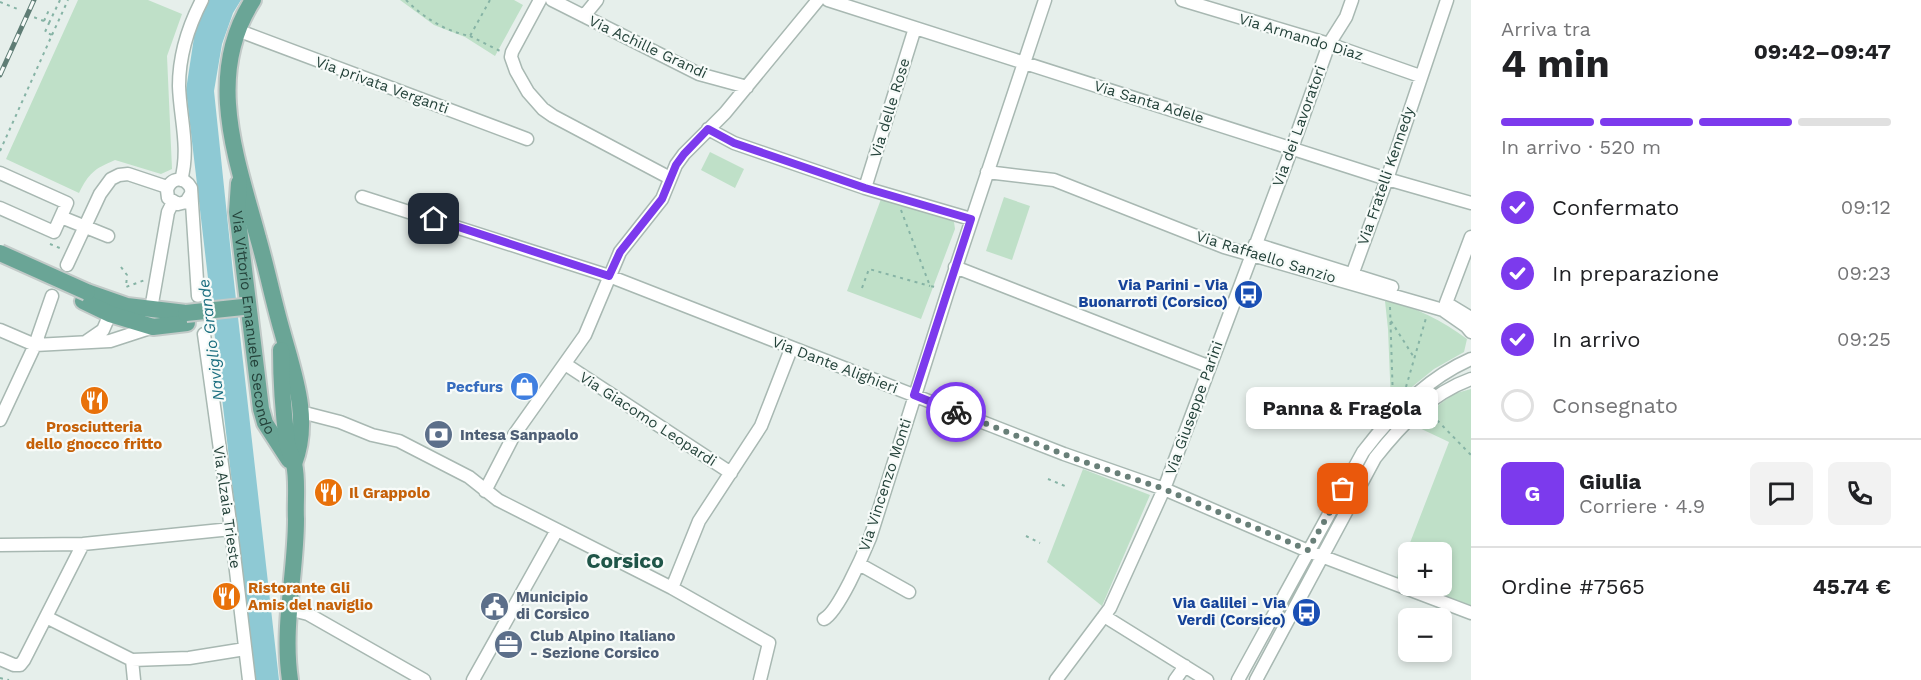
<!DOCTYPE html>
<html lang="it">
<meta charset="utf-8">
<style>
:root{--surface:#fff;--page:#f2f2f2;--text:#202124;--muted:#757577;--line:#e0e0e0;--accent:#7c3aed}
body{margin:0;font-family:"Work Sans",sans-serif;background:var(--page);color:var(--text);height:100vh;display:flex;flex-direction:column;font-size:22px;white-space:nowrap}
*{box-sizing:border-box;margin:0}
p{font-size:20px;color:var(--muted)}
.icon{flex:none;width:33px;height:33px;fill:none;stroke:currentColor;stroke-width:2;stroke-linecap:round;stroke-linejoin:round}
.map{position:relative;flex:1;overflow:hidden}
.sheet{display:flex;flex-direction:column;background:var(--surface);width:450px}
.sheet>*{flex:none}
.fabs{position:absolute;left:1398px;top:542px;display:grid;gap:12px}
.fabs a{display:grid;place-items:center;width:54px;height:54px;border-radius:9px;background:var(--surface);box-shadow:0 3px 9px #0003;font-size:30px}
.pin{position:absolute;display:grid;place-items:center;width:51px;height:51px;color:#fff;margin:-26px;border-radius:12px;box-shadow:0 3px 9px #0006}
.courier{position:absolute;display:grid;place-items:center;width:60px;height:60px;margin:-30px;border:4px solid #7c3aed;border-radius:50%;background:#fff;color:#222;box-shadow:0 2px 8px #0007}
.bubble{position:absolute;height:42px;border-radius:9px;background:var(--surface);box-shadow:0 3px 9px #0003;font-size:20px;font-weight:700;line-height:42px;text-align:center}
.overview em{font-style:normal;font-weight:700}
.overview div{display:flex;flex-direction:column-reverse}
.overview{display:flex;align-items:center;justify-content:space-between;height:102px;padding:0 30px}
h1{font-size:39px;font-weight:700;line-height:45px}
.bar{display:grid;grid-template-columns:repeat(4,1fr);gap:9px 6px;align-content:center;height:72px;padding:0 30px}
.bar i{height:8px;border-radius:4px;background:var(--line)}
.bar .active{background:var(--accent)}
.bar p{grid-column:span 4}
.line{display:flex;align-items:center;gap:15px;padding:0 30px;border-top:2px solid var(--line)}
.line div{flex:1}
.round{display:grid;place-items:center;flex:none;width:63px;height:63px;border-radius:9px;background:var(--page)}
ol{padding:0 30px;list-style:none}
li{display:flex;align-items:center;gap:18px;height:66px}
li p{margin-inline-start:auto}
li .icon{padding:6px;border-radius:50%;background:var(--accent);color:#fff;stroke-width:4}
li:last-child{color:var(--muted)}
li i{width:33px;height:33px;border:3px solid var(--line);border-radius:50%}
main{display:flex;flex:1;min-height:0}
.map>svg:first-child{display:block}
</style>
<main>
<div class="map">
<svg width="1471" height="680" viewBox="0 0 1471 680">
<rect width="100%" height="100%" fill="#e6efeb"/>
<path fill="#bfe0c8" d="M78,0H148L182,14L167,56L172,169L161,174L115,160C94,169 89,173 79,193L6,159Z
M400,0H514L523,5L495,56L465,37L434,25Z
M710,152L744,169L735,188L701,170Z
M1004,197L1030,206L1012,260L986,251Z
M881,199L949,219L954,222L955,229L921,319L847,291Z
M1385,301C1415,306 1443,321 1467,339L1464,352L1434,369L1391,404L1388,329Z
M1471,389V607L1411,585H1442V552H1408V584L1396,579L1449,442L1413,425L1453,394Z
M1083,469L1150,495L1102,606L1047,562Z"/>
<path fill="#8ec9d4" d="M208,0H241L233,13L222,44L214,91L233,273L279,680H255L186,90L195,31Z"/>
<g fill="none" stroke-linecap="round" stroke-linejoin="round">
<defs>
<path id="minor" d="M540,0L512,52L511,57L516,71L528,92L543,109L553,116L670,178
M552,0L699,74L747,87
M828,0L1387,179L1471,203
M1182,0L1329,44L1420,76
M584,16L597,0
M237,30L527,139
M708,129L734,143L865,188L971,219
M987,172L1054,180L1224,247L1443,310L1466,326L1471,332
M0,173L67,203L54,232L0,208
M181,180C190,148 180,118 179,86C179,56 188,27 202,0
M865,188L915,28
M191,194L186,202L178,204L168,198L167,190C171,177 184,176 191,188L198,296
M362,197L609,276L1064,454L1164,489L1308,551L1471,613
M61,217L108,236
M1255,244L1392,287
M67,265L100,194L111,179L119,175L128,174L167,187
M955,267L1208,366
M1352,275L1387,179L1447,0
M1446,303L1471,318
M1446,303L1471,237
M151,309L168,212L173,202
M0,330L35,345L110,341L153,327
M204,334L231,529L249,680
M87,341L103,330L110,314
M565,364L731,473
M301,412L340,422L372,435L399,441L469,477L498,500L672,588L769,643L760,680
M0,420L35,345L52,296
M485,491L514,435L585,335L620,252L662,199L676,165L684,154L725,113L818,0
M0,545L83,544L231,529
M859,564L909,592
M672,588L699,521L761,426L791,349
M288,609L308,614L424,680
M1104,616L1207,680
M46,617L132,660L189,658L245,649
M824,619C838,612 863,555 870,538L948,291L1045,0
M0,659L14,665H20L24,660L83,544
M132,660L134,680
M473,680L557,530
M1056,680L1110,608L1164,489L1292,148L1329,44L1346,17L1352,0
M1175,680L1185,666
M1238,680L1363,452C1392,414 1427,378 1471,359
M1256,680L1375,458C1400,426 1431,393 1471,379"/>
<g id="major">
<path d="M253,0C204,76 237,159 258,238C267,269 273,300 282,331C294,375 311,419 294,464"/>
<path id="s1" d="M239,183L237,212L261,409L265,423L289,460"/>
<path d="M87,292L127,306L186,313"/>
<path d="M83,301L110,314L153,327L187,323"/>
<path d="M281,350C281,380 283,411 287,442C288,450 292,456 294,464C298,480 295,502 296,519C296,573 282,626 290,680"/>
</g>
</defs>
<use href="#minor" stroke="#a8b8b2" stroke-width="15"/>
<use href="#major" stroke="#c2cac8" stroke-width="20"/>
<path stroke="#86b3a5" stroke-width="2" stroke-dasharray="3 4.5" stroke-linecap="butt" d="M406,0C424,18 445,31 470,36L490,0
M0,2L20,10
M44,21L49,10
M49,23L60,0
M52,35L68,0
M470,36L500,51
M0,151L52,35L45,32L49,23L31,16
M901,210L930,286L936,287
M50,244L62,249
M121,267L127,275L126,287L145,280
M862,288L869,269L930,286
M1390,307L1393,401
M1391,321L1415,359
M1406,387L1426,318
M1432,415L1471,455
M1048,479L1065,486
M1026,536L1040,543
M0,678L9,680"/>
<use href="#minor" stroke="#fff" stroke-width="12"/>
<use href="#major" stroke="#6aa596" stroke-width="16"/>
<defs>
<path id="rail" d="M0,75L34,0"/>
</defs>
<use href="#rail" stroke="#5f7d75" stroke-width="5"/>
<use href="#rail" stroke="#f7fbf9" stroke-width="3" stroke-dasharray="9" stroke-linecap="butt"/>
<defs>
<path id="major-bridge" d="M0,253L87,292
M186,313L243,307"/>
</defs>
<use href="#major-bridge" stroke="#c2cac8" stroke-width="20" stroke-linecap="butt"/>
<use href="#major-bridge" stroke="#6aa596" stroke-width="16"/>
</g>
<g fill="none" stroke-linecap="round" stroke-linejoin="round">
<path stroke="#687f78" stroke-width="6" stroke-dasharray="0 10.8" d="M956,412L1076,459L1164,489L1308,550L1343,489"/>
<path stroke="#7c3aed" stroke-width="8" d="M434,219L609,276L620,252L662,199L676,165L684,154L708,129L734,143L865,188L971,219L914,395L956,412"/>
</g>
<defs>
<symbol id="bus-disc" viewBox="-11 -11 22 22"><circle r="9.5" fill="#1a4fb4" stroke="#f7fbf9"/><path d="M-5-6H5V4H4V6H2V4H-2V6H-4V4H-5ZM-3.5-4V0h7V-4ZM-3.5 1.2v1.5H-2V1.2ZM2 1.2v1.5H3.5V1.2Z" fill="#fff"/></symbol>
<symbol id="shop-disc" viewBox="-11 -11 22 22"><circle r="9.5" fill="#3f7fe0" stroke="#f7fbf9"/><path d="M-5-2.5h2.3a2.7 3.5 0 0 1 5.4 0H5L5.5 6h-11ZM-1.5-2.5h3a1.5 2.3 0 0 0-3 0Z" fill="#fff"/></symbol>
<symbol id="restaurant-disc" viewBox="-11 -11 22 22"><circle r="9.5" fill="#e8710a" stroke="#f7fbf9"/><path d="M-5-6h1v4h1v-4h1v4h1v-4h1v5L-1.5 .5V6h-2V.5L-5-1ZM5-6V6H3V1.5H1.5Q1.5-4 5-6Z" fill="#fff"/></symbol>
<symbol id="bank-disc" viewBox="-11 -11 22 22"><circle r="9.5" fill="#5c6f8a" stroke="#f7fbf9"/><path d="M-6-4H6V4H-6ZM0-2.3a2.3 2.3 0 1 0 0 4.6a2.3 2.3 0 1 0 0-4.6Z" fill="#fff"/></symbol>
<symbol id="civic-disc" viewBox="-11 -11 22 22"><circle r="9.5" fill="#5c6f8a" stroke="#f7fbf9"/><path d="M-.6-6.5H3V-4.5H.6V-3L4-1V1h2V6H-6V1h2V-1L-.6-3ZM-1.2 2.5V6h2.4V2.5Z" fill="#fff"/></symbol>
<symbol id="office-disc" viewBox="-11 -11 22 22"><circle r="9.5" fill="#5c6f8a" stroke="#f7fbf9"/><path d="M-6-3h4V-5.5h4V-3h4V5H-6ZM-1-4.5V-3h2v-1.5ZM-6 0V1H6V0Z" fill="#fff"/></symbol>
</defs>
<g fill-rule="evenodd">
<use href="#bus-disc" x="1232" y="278" width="33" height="33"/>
<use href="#shop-disc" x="508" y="370" width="33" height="33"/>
<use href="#restaurant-disc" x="78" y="384" width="33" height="33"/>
<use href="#bank-disc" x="422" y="418" width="33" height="33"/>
<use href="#restaurant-disc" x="312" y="476" width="33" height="33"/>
<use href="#restaurant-disc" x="210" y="580" width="33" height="33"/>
<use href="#civic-disc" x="478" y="590" width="33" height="33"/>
<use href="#bus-disc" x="1290" y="596" width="33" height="33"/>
<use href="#office-disc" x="492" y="628" width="33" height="33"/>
</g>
<g text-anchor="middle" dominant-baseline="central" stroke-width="4.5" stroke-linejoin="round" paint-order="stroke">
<g font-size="15" fill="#24423a" stroke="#f7fbf9">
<text transform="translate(1301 37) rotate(17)">Via Armando Diaz</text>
<text transform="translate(648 47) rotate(25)">Via Achille Grandi</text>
<text transform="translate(382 85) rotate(20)">Via privata Verganti</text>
<text transform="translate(1149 102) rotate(17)">Via Santa Adele</text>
<text transform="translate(890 108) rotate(-73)">Via delle Rose</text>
<text transform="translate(1299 126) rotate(-70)">Via dei Lavoratori</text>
<text transform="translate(1386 176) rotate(-71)">Via Fratelli Kennedy</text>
<text transform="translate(1266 257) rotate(17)">Via Raffaello Sanzio</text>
<text stroke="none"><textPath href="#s1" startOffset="141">Via Vittorio Emanuele Secondo</textPath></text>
<text transform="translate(835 365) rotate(21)">Via Dante Alighieri</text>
<text transform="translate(1194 408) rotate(-70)">Via Giuseppe Parini</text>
<text transform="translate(648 419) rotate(33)">Via Giacomo Leopardi</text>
<text transform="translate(885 485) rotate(-72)">Via Vincenzo Monti</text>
<text transform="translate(227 507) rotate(82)">Via Alzaia Trieste</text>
</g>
<g font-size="15" font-weight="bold" fill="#164399" stroke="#f7fbf9" text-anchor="end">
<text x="1228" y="285">Via Parini - Via<tspan x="1228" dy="17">Buonarroti (Corsico)</tspan></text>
<text x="1286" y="603">Via Galilei - Via<tspan x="1286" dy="17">Verdi (Corsico)</tspan></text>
</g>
<g font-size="15" font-weight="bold" fill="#366cbe" stroke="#f7fbf9" text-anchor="end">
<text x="503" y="387">Pecfurs</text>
</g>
<g font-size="15" font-weight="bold" fill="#c56008" stroke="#f7fbf9" text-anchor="start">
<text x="94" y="427" text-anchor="middle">Prosciutteria<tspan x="94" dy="17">dello gnocco fritto</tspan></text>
<text x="349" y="493">Il Grappolo</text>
<text x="248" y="588">Ristorante Gli<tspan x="248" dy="17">Amis del naviglio</tspan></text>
</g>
<g font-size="15" font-weight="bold" fill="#4e5e75" stroke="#f7fbf9" text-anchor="start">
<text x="460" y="435">Intesa Sanpaolo</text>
<text x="516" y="597">Municipio<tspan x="516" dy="17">di Corsico</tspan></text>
<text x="530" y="636">Club Alpino Italiano<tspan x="530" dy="17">- Sezione Corsico</tspan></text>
</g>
<g font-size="16" font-style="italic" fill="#1c6f80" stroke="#f7fbf9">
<text transform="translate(211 340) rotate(-97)">Naviglio Grande</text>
</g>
<g font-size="21" font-weight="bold" fill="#1f5548" stroke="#f7fbf9">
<text x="625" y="560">Corsico</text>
</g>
</g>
</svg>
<div class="fabs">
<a>+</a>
<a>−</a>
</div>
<div class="pin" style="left:1343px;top:489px;background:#ea580c"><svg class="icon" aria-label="bag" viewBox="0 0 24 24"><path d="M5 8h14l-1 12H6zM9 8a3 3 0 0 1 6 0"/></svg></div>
<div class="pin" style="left:434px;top:219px;background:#1f2937"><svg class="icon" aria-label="home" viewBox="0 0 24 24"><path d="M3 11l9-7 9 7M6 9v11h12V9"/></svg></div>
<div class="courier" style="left:956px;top:412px"><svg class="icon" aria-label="bike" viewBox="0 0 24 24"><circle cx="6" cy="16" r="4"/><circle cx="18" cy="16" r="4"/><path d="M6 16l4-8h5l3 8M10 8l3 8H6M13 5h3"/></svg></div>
<div class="bubble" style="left:1246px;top:387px;width:192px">Panna &amp; Fragola</div>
</div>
<section class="sheet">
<div class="overview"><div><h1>4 min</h1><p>Arriva tra</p></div><em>09:42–09:47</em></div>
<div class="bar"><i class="active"></i><i class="active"></i><i class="active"></i><i></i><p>In arrivo · 520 m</p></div>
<ol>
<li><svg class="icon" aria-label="check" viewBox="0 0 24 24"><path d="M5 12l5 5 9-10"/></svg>Confermato<p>09:12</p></li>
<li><svg class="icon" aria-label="check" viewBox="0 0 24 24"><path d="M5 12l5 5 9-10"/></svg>In preparazione<p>09:23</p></li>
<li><svg class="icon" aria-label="check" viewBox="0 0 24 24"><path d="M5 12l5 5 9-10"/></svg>In arrivo<p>09:25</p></li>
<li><i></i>Consegnato</li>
</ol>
<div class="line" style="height:108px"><b class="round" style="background:var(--accent);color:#fff">G</b><div><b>Giulia</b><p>Corriere · 4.9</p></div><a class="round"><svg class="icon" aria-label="chat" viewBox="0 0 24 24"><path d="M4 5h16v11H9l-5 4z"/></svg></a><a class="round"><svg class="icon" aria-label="phone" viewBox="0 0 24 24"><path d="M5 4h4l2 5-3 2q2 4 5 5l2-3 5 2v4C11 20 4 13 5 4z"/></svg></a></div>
<div class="line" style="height:78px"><div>Ordine #7565</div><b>45.74 €</b></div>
</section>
</main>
